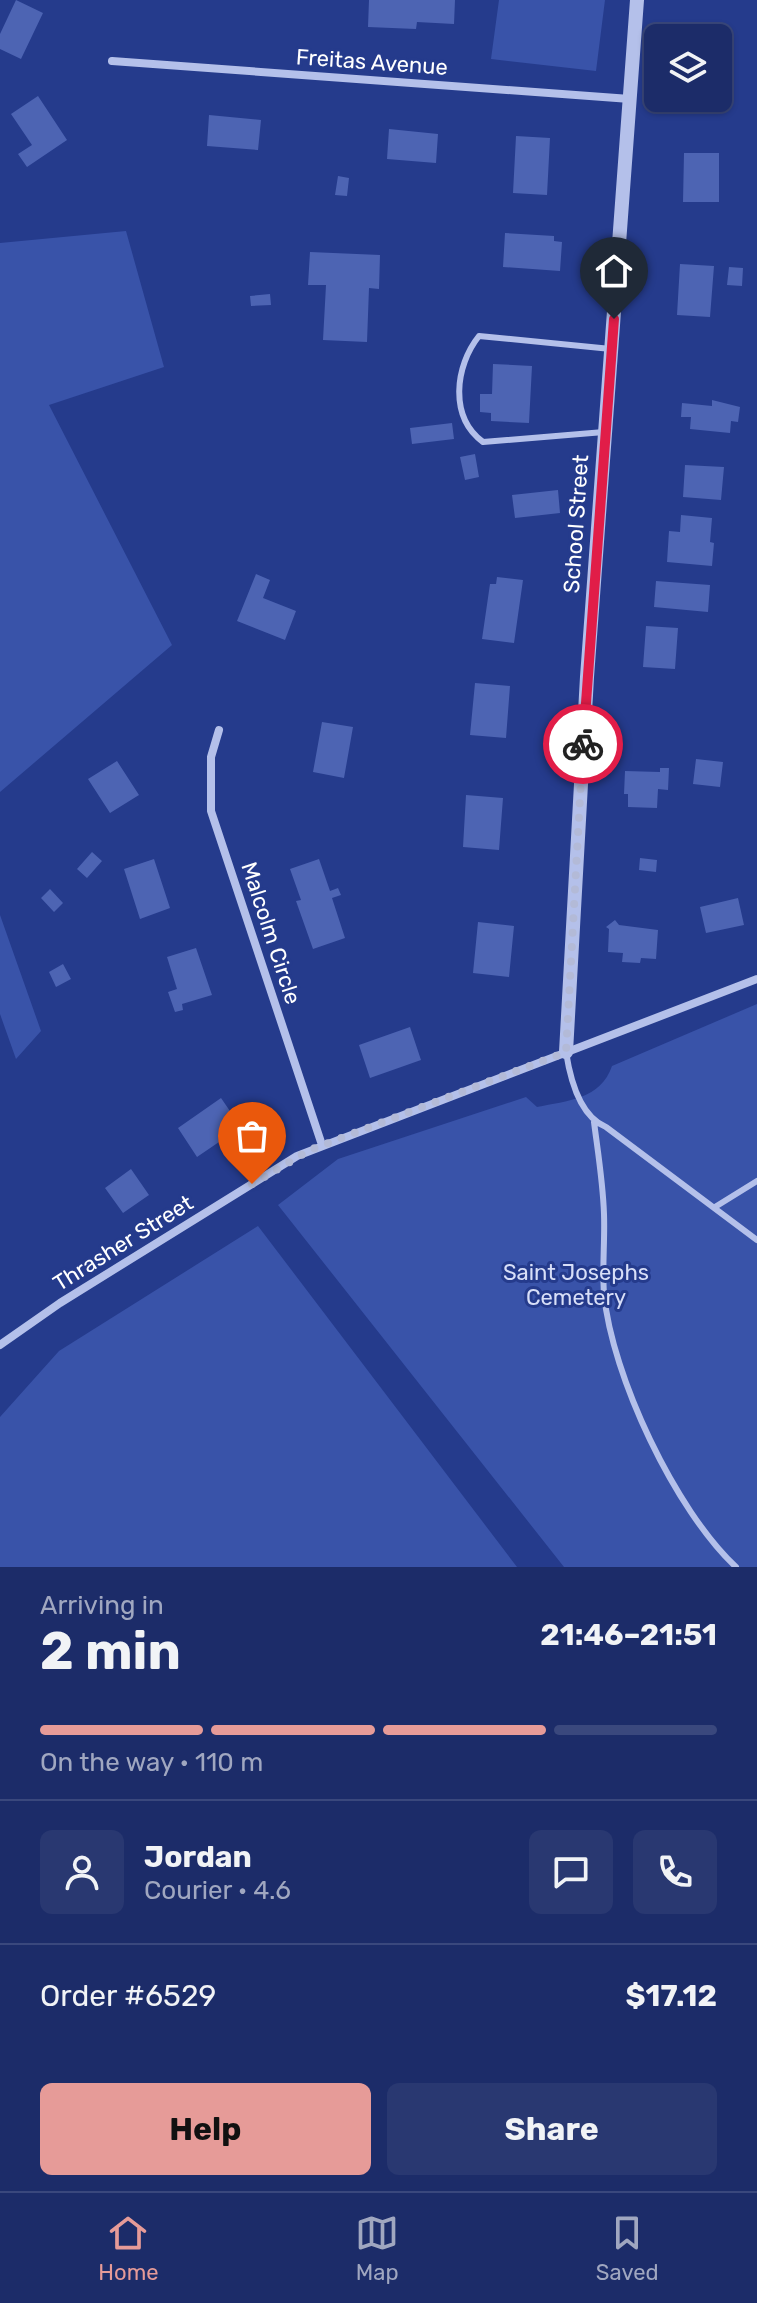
<!DOCTYPE html>
<meta charset="utf-8">
<style>
:root{--surface:#1c2c69;--page:#293871;--text:#f1f3f6;--muted:#a0a7c0;--line:#3a487d;--accent:#e69b98}
body{margin:0;font-family:Rubik,sans-serif;background:var(--page);color:var(--text);height:100vh;display:flex;flex-direction:column;font-size:30px;white-space:nowrap}
*{box-sizing:border-box;margin:0}
p{font-size:26px;color:var(--muted)}
.icon{flex:none;width:44px;height:44px;fill:none;stroke:currentColor;stroke-width:2;stroke-linecap:round;stroke-linejoin:round}
.map{position:relative;height:1567px;overflow:hidden}
.sheet{display:flex;flex-direction:column;background:var(--surface);flex:1}
.sheet>*{flex:none}
.tools{position:absolute;left:644px;top:24px;display:grid;gap:16px}
.tools a{display:grid;place-items:center;width:88px;height:88px;border-radius:12px;background:var(--surface);box-shadow:0 2px 6px #0004,0 0 0 2px var(--line);font-size:40px}
.pin{position:absolute;display:grid;place-items:center;width:68px;height:68px;color:#fff;margin:-82px -34px;border-radius:50% 50% 50% 0;rotate:-45deg;box-shadow:0 0 8px #0007}
.pin .icon{rotate:45deg}
.courier{position:absolute;display:grid;place-items:center;width:80px;height:80px;margin:-40px;border:6px solid #e11d48;border-radius:50%;background:#fff;color:#222;box-shadow:0 2px 10px #0007}
.headline em{font-style:normal;font-weight:700}
.headline div{display:flex;flex-direction:column-reverse}
.headline{display:flex;align-items:center;justify-content:space-between;height:136px;padding:0 40px}
h1{font-size:52px;font-weight:700;line-height:60px}
.bar{display:grid;grid-template-columns:repeat(4,1fr);gap:12px 8px;align-content:center;height:96px;padding:0 40px}
.bar i{height:10px;border-radius:6px;background:var(--line)}
.bar .selected{background:var(--accent)}
.bar p{grid-column:span 4}
.line{display:flex;align-items:center;gap:20px;padding:0 40px;border-top:2px solid var(--line)}
.line div{flex:1}
.round{display:grid;place-items:center;flex:none;width:84px;height:84px;border-radius:12px;background:var(--page)}
.cta{display:flex;gap:16px;margin-top:auto;padding:16px 40px}
.cta a{flex:1;height:92px;border-radius:12px;background:var(--accent);color:#111;font-size:32px;font-weight:700;line-height:92px;text-align:center}
.cta a+a{background:var(--page);color:var(--text)}
.dock{display:flex;justify-content:space-around;align-items:center;height:112px;border-top:2px solid var(--line);background:var(--surface);font-size:22px;color:var(--muted)}
.dock a{display:grid;justify-items:center;gap:4px}
.dock .selected{color:var(--accent)}
.map>svg:first-child{display:block}
</style>
<div class="map">
<svg width="757" height="1567" viewBox="0 0 757 1567">
<rect width="100%" height="100%" fill="#253b8c"/>
<path fill="#3953a9" d="M499,0H605L596,71L491,59Z
M126,231L164,367L49,405L172,645L0,792V243Z
M0,915L41,1031L16,1059L0,1014Z
M757,1004V1567H564L278,1205L338,1159L526,1097L537,1107C567,1101 601,1099 612,1066Z
M258,1226L517,1567H0V1417L59,1351Z"/>
<path fill="#4d64b3" d="M16,0L43,13L21,59L0,49V34Z
M369,0H455L454,24L417,22L416,29L368,27Z
M38,96L67,140L27,167L18,154L32,145L11,114Z
M209,115L261,120L258,150L207,146Z
M389,129L438,134L436,163L387,159Z
M516,136L550,138L547,195L513,193Z
M684,153H719V202H683Z
M338,176L349,178L347,196L335,195Z
M505,233L554,236V241L562,242L560,271L503,267Z
M310,252L380,255L379,289L369,288L367,342L323,340L326,285H308Z
M680,264L714,266L710,317L677,315Z
M729,267L743,268L742,286L727,285Z
M270,294L271,305L251,306L250,296Z
M493,364L532,366L529,423L491,421V413L480,412V394H492Z
M712,400L740,407L738,422L731,421L730,433L690,429L691,417H681L682,403L712,406Z
M452,423L454,439L412,444L410,428Z
M475,454L479,477L465,480L460,457Z
M685,465L724,467L721,500L683,497Z
M558,490L560,513L515,518L512,495Z
M681,515L712,518L710,542L714,543L712,566L667,562L669,531L680,532Z
M256,574L270,580L263,598L296,611L285,640L237,621Z
M497,577L523,580L514,643L482,639L490,584H496Z
M656,581L710,585L708,612L654,607Z
M646,626L678,628L675,669L643,667Z
M475,683L510,686L506,738L470,735Z
M322,722L353,727L344,778L313,772Z
M696,759L723,762L720,787L693,784Z
M117,761L139,795L110,813L88,779Z
M660,768H669L668,790L658,789L657,808L628,807V794H624L625,771L660,772Z
M466,795L503,798L499,850L463,847Z
M92,852L102,861L87,878L77,869Z
M640,858L657,860L656,872L639,870Z
M154,859L170,908L140,919L124,869Z
M319,859L330,891L338,888L341,895L332,898L345,938L313,949L296,901L301,900L290,869Z
M50,889L63,903L54,912L41,898Z
M738,898L744,925L706,933L700,907Z
M615,920L619,925L658,930L656,959L641,958L640,963L622,962L623,953L608,952L609,929L606,927Z
M478,922L514,926L509,977L473,973Z
M196,948L212,995L182,1004L183,1010L175,1012L168,992L177,989L167,957Z
M63,964L71,979L56,987L49,972Z
M410,1027L421,1060L370,1078L359,1045Z
M221,1098L241,1127L197,1157L178,1128Z
M131,1169L149,1195L123,1213L105,1188Z"/>
<g fill="none" stroke-linecap="round" stroke-linejoin="round">
<path stroke="#b4c0ea" stroke-width="6" d="M604,432L483,442C449,417 455,366 479,336L611,349
M566,1052C570,1078 579,1116 606,1127L757,1240
M594,1122C598,1153 603,1183 604,1214C605,1241 602,1267 604,1294C612,1376 675,1510 736,1567
M715,1207L757,1181"/>
<path stroke="#b4c0ea" stroke-width="8" d="M112,61L630,99
M219,730L211,757V811L322,1145
M0,1345L60,1303L297,1156L757,979"/>
<path stroke="#b4c0ea" stroke-width="14" d="M566,1052L587,677L637,0"/>
</g>
<g fill="none" stroke-linecap="round" stroke-linejoin="round">
<path stroke="#b3bad7" stroke-width="8" stroke-dasharray="0 14.4" d="M252,1184L310,1150L566,1052L583,744"/>
<path stroke="#e11d48" stroke-width="10" d="M583,744L614,319"/>
</g>
<g text-anchor="middle" dominant-baseline="central" stroke-width="6" stroke-linejoin="round" paint-order="stroke">
<g font-size="22" fill="#fff" stroke="#253b8c">
<text transform="translate(372 62) rotate(4)">Freitas Avenue</text>
<text transform="translate(576 524) rotate(-86)">School Street</text>
<text transform="translate(271 933) rotate(72)">Malcolm Circle</text>
<text transform="translate(123 1243) rotate(-32)">Thrasher Street</text>
</g>
<g font-size="22" fill="#d8dff8" stroke="#253b8c">
<text x="576" y="1272">Saint Josephs<tspan x="576" dy="25">Cemetery</tspan></text>
</g>
</g>
</svg>
<div class="tools">
<a><svg class="icon" aria-label="layers" viewBox="0 0 24 24"><path d="M12 4l9 5-9 5-9-5zM3 14l9 5 9-5"/></svg></a>
</div>
<div class="pin" style="left:252px;top:1184px;background:#ea580c"><svg class="icon" aria-label="bag" viewBox="0 0 24 24"><path d="M5 8h14l-1 12H6zM9 8a3 3 0 0 1 6 0"/></svg></div>
<div class="pin" style="left:614px;top:319px;background:#1f2937"><svg class="icon" aria-label="home" viewBox="0 0 24 24"><path d="M3 11l9-7 9 7M6 9v11h12V9"/></svg></div>
<div class="courier" style="left:583px;top:744px"><svg class="icon" aria-label="bike" viewBox="0 0 24 24"><circle cx="6" cy="16" r="4"/><circle cx="18" cy="16" r="4"/><path d="M6 16l4-8h5l3 8M10 8l3 8H6M13 5h3"/></svg></div>
</div>
<section class="sheet">
<div class="headline"><div><h1>2 min</h1><p>Arriving in</p></div><em>21:46–21:51</em></div>
<div class="bar"><i class="selected"></i><i class="selected"></i><i class="selected"></i><i></i><p>On the way · 110 m</p></div>
<div class="line" style="height:144px"><a class="round"><svg class="icon" aria-label="person" viewBox="0 0 24 24"><circle cx="12" cy="8" r="4"/><path d="M4 21q1-7 8-7t8 7"/></svg></a><div><b>Jordan</b><p>Courier · 4.6</p></div><a class="round"><svg class="icon" aria-label="chat" viewBox="0 0 24 24"><path d="M4 5h16v11H9l-5 4z"/></svg></a><a class="round"><svg class="icon" aria-label="phone" viewBox="0 0 24 24"><path d="M5 4h4l2 5-3 2q2 4 5 5l2-3 5 2v4C11 20 4 13 5 4z"/></svg></a></div>
<div class="line" style="height:104px"><div>Order #6529</div><b>$17.12</b></div>
<div class="cta"><a>Help</a><a>Share</a></div>
</section>
<nav class="dock">
<a class="selected"><svg class="icon" aria-label="home" viewBox="0 0 24 24"><path d="M3 11l9-7 9 7M6 9v11h12V9"/></svg>Home</a>
<a><svg class="icon" aria-label="map" viewBox="0 0 24 24"><path d="M3 6l6-2 6 2 6-2v14l-6 2-6-2-6 2zM9 4v14M15 6v14"/></svg>Map</a>
<a><svg class="icon" aria-label="saved" viewBox="0 0 24 24"><path d="M7 4h10v16l-5-4-5 4z"/></svg>Saved</a>
</nav>
